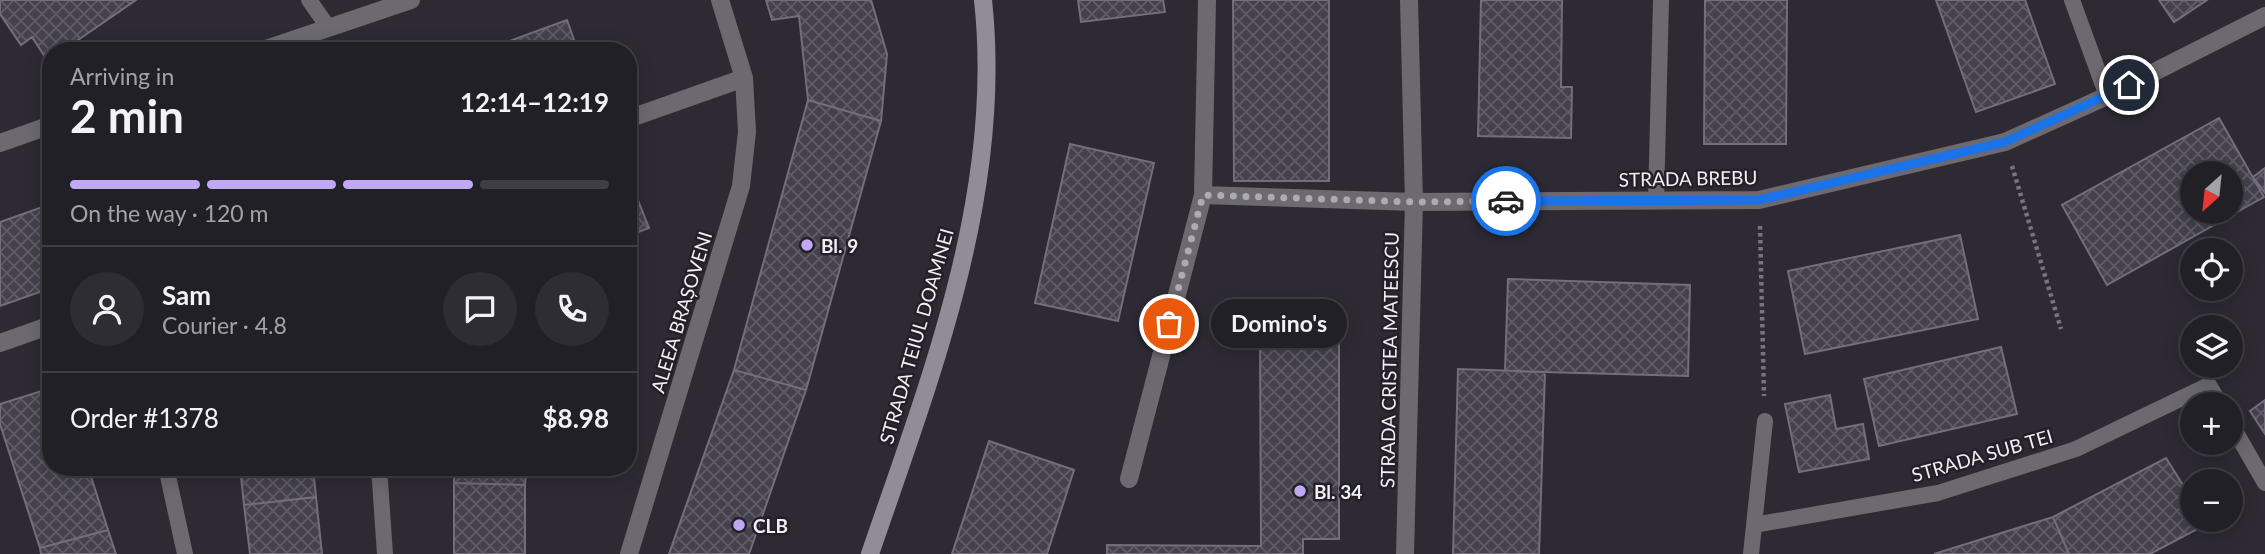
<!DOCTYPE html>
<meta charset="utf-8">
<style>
:root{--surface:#222027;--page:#2e2d33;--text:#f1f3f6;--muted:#a2a3a7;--line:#3f3e44;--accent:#c1a8f3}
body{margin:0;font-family:Lato,sans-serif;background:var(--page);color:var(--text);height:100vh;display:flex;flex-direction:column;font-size:26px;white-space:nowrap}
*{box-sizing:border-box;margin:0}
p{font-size:23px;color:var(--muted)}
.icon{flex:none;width:38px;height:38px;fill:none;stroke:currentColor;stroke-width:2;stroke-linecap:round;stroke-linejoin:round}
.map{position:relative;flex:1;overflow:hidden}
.panel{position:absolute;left:42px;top:42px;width:595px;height:434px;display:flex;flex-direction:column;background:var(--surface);border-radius:28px;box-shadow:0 4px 18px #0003,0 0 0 2px var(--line)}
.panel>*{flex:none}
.needle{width:46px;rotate:207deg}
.fabs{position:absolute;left:2180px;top:161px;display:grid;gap:14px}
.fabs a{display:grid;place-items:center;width:63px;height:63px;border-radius:50%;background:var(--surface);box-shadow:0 4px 18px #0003,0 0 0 2px var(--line);font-size:35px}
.pin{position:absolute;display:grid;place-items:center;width:60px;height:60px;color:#fff;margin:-30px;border:4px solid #fff;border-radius:50%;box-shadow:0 2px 7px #0007}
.courier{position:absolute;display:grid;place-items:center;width:70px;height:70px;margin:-35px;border:5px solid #1a73e8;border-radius:50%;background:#fff;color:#222;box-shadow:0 2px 9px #0007}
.bubble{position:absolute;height:49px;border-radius:24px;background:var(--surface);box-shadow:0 4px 18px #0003,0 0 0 2px var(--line);font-size:23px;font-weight:700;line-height:49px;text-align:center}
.summary em{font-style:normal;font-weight:700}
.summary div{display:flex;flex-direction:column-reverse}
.summary{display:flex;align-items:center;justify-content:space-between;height:119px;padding:0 28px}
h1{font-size:46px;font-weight:700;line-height:52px}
.bar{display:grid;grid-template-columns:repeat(4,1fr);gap:10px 7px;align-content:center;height:84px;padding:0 28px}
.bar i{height:9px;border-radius:5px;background:var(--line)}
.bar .selected{background:var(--accent)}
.bar p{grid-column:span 4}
.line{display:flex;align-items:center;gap:18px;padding:0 28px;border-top:2px solid var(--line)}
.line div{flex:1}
.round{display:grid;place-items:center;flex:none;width:74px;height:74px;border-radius:37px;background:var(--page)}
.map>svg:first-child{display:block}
</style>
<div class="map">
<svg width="2265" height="554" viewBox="0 0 2265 554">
<defs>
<pattern id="building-cross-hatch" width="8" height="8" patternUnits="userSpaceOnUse" patternTransform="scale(1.75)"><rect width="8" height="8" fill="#44414c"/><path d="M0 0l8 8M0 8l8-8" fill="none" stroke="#5f5d66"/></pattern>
</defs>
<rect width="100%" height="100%" fill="#2d2a34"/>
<path fill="url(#building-cross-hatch)" stroke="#726e7b" stroke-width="2" fill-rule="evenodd" d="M0,0H136L62,51H51V58L47,60L32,37L21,45L0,14Z
M766,0H871L887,54L881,121L808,100L799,16L772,20Z
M1078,0H1163L1165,12L1081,22Z
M1233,0H1329V181H1234Z
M1481,0H1562L1561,87H1572L1571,138L1478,136Z
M1705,0H1787L1786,144H1704Z
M1936,0H2025L2055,84L1976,112Z
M2159,0H2207L2174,22Z
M567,20L578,51H482Z
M808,100L881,121L806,390L734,370Z
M2219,118L2264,197L2107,285L2062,205ZM2193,173H2231V212H2193Z
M1070,144L1154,163L1118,321L1035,303Z
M2265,168V193L2253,177Z
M628,175L649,228L628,236Z
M51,204V288L0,306V222Z
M1960,235L1978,319L1805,354L1788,271Z
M1508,279L1690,285L1688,376L1505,371Z
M1260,340H1339V539H1303V554H1107V545L1261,546Z
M2001,347L2017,414L1879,446L1864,379Z
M1458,369L1545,372L1539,554H1453Z
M734,370L806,390L749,554H669Z
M51,388V467H88L108,530L40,548L0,424V404Z
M1830,395L1836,429L1863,424L1869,459L1799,472L1785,404Z
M2265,400V434L2250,411Z
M989,441L1074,470L1047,554H952Z
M2166,458L2193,501V520H2204L2207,524L2150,554H2069L2053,517Z
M240,467H313L316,497L244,505Z
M454,467H526L525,485L454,483Z
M454,483L525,485V554H454Z
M316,497L322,554H250L244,505Z
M2053,517L2069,554H1934Z
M108,530L116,554H41L40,548Z"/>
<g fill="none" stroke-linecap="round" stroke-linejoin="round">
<path stroke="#76747d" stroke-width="4.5" stroke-dasharray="3.5 3.5" stroke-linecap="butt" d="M2012,166L2061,329
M1760,226L1764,396"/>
<path stroke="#6c6a70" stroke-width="16" d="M309,0L328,27
M2072,0L2107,96
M1656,201L1661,0
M2231,424L2265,483
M166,467L185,554
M379,467L385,554
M1754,525L1938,493L2076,449L2209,385L2220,404
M1751,554L1765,421"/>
<path stroke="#6c6a70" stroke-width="18" d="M260,51L411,0
M628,119L744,78
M0,143L51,125
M1203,195L1414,202L1759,200L2005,142L2107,96L2265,16
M0,343L51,325
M1129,479L1203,195L1207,0
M629,554L741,186L747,132L744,78L720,0
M1405,554L1414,202L1409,0"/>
<path stroke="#908d96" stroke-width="18" d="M870,554C931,376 1004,192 983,0"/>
</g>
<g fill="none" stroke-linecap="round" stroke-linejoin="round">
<path stroke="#acaab2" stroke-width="7" stroke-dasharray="0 12.6" d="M1169,324L1203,195L1414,202L1506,201"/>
<path stroke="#1a73e8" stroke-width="9" d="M1506,201L1759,200L2005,142L2129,85"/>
</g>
<g fill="#c1a8f3" stroke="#23202a" stroke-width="2.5">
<circle cx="807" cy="245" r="7"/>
<circle cx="1300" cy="491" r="7"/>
<circle cx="739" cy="525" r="7"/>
</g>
<g text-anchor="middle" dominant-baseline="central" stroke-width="5" stroke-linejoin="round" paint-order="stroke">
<g font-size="19" fill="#f1eff6" stroke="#23202a">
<text transform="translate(1688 178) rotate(-1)">STRADA BREBU</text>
<text transform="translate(681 312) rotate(-73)">ALEEA BRAȘOVENI</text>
<text transform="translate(916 336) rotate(-74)">STRADA TEIUL DOAMNEI</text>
<text transform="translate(1389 360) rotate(-89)">STRADA CRISTEA MATEESCU</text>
<text transform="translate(1982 455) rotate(-16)">STRADA SUB TEI</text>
</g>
<g font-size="19" font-weight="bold" fill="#f1eff6" stroke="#23202a" text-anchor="start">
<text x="821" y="245">Bl. 9</text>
<text x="1314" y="491">Bl. 34</text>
<text x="753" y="525">CLB</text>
</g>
</g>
</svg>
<div class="fabs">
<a><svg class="needle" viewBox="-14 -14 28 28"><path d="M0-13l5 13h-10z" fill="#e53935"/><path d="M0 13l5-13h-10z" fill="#a2a3a7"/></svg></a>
<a><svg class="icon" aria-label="locate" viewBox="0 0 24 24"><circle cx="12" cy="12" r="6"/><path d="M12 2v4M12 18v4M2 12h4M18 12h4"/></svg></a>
<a><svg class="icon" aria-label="layers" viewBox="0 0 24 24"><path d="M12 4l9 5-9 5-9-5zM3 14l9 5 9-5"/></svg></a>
<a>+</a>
<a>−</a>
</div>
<div class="pin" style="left:1169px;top:324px;background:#ea580c"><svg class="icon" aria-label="bag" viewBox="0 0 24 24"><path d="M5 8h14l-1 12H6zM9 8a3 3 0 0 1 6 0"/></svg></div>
<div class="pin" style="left:2129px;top:85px;background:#1f2937"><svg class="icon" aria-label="home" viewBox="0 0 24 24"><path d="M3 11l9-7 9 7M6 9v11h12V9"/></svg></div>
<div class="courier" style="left:1506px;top:201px"><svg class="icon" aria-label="car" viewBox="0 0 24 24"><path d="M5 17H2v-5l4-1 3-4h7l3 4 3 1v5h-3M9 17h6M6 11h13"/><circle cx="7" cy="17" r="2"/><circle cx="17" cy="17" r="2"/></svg></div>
<div class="bubble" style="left:1211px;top:299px;width:136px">Domino's</div>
<section class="panel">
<div class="summary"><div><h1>2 min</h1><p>Arriving in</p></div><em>12:14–12:19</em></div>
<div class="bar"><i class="selected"></i><i class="selected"></i><i class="selected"></i><i></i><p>On the way · 120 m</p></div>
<div class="line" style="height:126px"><a class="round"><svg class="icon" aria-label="person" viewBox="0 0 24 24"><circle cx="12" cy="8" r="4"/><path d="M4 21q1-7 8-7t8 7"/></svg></a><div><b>Sam</b><p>Courier · 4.8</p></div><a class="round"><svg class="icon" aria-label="chat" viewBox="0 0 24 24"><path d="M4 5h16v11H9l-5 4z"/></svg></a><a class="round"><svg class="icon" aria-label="phone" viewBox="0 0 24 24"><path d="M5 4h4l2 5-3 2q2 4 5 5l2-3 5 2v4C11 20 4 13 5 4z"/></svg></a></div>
<div class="line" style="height:91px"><div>Order #1378</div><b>$8.98</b></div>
</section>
</div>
